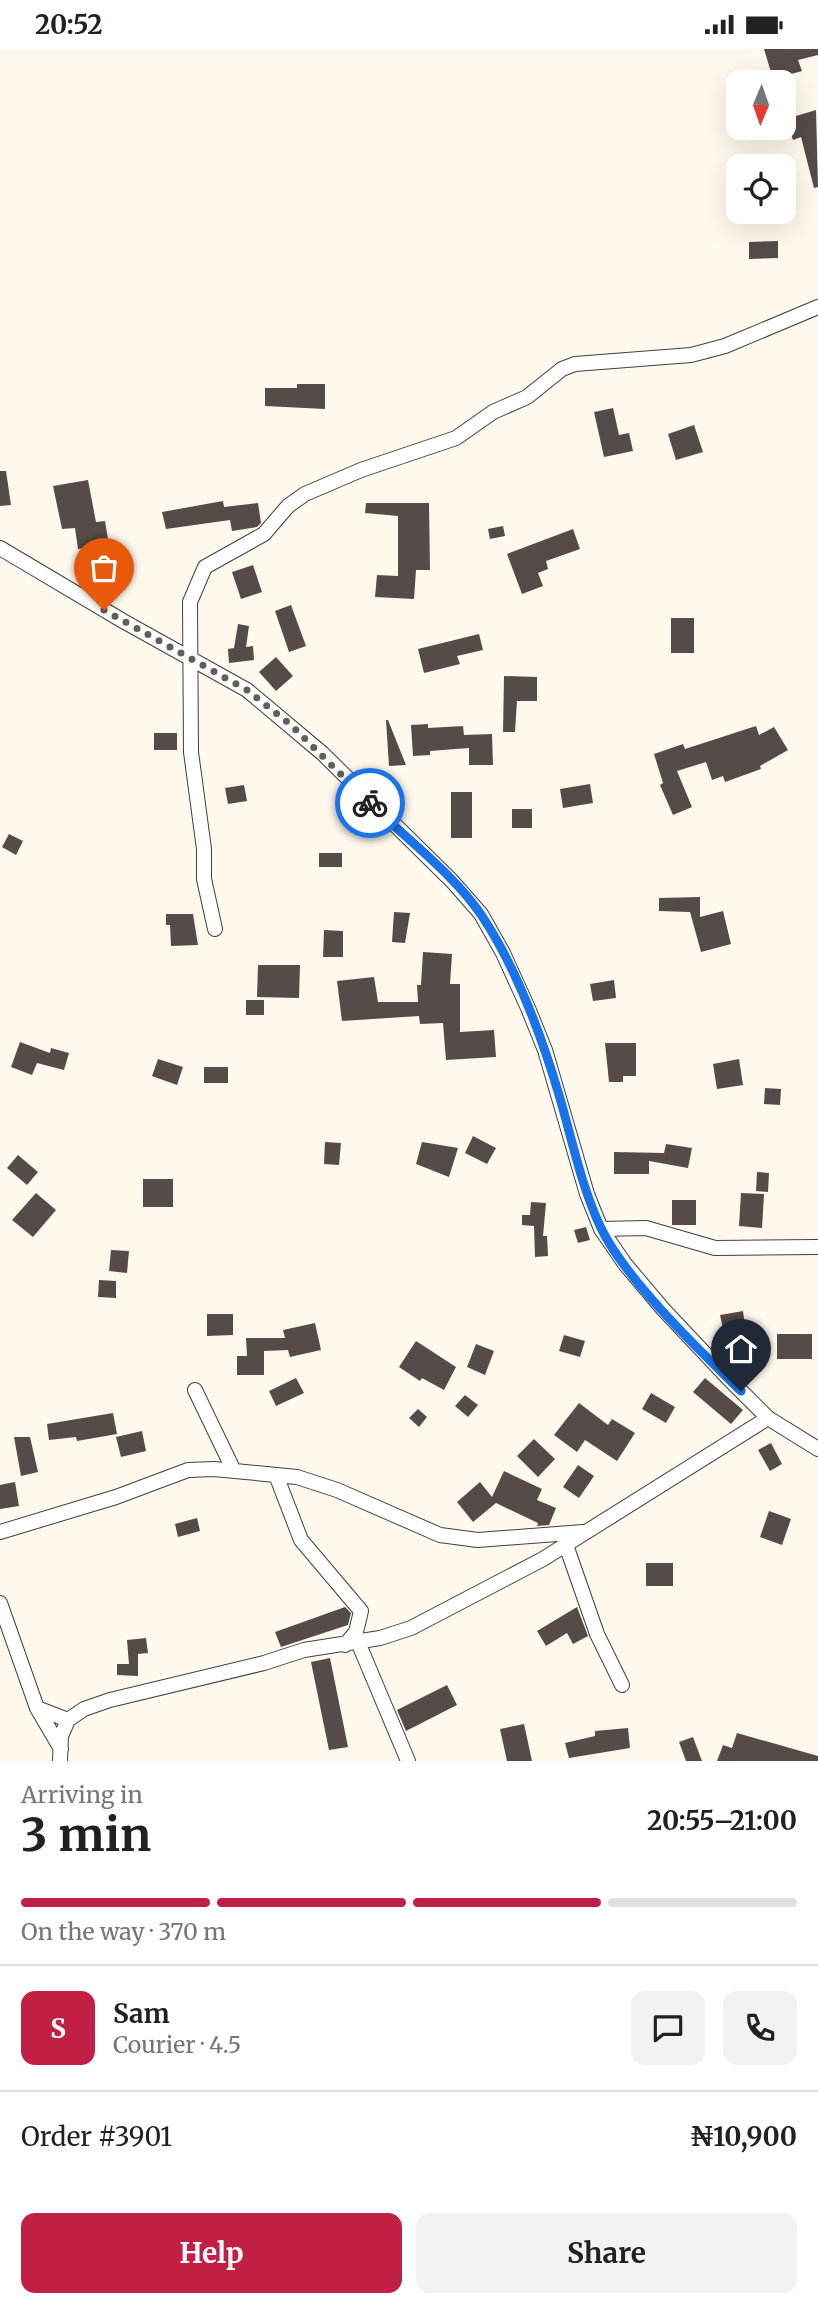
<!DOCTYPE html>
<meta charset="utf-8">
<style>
:root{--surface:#fff;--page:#f2f2f2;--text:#202124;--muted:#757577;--line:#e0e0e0;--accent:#c12044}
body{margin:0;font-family:Merriweather,serif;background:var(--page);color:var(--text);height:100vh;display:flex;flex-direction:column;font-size:26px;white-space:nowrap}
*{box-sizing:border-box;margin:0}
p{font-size:23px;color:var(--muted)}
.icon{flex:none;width:38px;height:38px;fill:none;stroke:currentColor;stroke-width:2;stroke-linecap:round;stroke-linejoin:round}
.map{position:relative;height:1712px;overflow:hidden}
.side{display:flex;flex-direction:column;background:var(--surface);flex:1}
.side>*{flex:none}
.needle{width:46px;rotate:182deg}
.fabs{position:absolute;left:726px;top:21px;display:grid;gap:14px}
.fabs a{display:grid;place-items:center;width:70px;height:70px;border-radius:14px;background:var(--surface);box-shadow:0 7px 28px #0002;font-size:35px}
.pin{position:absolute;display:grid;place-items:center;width:60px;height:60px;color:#fff;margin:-72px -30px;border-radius:50% 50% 50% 0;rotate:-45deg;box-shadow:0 0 7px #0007}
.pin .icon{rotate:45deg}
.courier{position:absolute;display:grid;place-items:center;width:70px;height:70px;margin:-35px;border:5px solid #1a73e8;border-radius:50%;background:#fff;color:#222;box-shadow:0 2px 9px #0007}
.overview em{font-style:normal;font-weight:700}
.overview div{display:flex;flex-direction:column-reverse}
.overview{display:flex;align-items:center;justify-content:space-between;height:119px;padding:0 21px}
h1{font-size:46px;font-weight:700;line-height:52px}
.bar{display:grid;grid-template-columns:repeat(4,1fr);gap:10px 7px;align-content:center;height:84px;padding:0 21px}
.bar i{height:9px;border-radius:5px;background:var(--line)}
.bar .selected{background:var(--accent)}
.bar p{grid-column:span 4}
.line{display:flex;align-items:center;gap:18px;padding:0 21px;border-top:2px solid var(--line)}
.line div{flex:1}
.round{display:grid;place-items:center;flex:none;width:74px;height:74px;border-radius:14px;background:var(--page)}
.action{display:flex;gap:14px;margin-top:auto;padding:14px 21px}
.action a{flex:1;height:80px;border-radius:14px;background:var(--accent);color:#fff;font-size:28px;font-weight:700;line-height:80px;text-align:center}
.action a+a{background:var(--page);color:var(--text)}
.status{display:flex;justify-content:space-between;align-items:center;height:49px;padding:0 35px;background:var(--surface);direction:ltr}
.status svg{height:19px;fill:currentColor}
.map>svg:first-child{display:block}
</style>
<div class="status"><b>20:52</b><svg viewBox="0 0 49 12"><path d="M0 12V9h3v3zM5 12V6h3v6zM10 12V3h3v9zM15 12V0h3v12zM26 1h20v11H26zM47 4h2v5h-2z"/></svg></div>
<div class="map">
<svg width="818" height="1712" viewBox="0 0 818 1712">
<rect width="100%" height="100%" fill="#fff8ec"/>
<path fill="#554b48" d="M764,0H818V6L798,11L802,22L773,30Z
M816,61L818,138L814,139L801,88L793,91L786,70Z
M778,192V209L749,210V193Z
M297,335H325V360L265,357V339H297Z
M613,359L619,386L629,384L633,402L604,408L594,363Z
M694,376L703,403L676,411L668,385Z
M0,422H6L11,456L0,457Z
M88,431L96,473L105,472L109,496L78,500L75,479L62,480L53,437Z
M223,452L224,458L258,454L261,474L257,478L232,482L230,471L166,480L162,463Z
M366,454H429L430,521H416L414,550L375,548L377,526L398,527V467L365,464Z
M503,477L505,487L490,490L488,480Z
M573,480L580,500L546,512L548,520L538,524L543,537L522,545L507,505Z
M253,516L262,543L241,550L232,523Z
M291,556L306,597L289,603L275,562Z
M671,569H694V604H671Z
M238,575L249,577L246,598L253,597L254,611L229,614L228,600L234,599Z
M479,585L483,601L457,607L460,615L424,624L418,600Z
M276,608L293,627L276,642L259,623Z
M504,627L537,628V652H517L515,683H503Z
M386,671H388L406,716L389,717Z
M428,675V679L463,677L464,686L492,685L493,716H469V699L430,702V706L413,707L411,676Z
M756,677L759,686L774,678L788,701L760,717L761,720L725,733L723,727L712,731L706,713L677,722L692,758L673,766L660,736L663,734L654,705L683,695L685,700Z
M154,684H177V701H154Z
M590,735L593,754L563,759L560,740Z
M244,736L247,752L228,755L225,739Z
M451,743H472V789H451Z
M512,760H532V779H512Z
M9,785L23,792L16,806L2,798Z
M319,804H342V818H319Z
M700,848V868L723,862L731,895L701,903L690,863L659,862V849Z
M394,863L410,864L405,894L392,893Z
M166,865H193L198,896L171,897L170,876H166Z
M324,881L343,882V908H323Z
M423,903L452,905L450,935H460V983L494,981L496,1008L446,1011L443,974L420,975L419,967L342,972L337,932L374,928L378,953H418L417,936H421Z
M258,916H300L299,949L257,948Z
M614,931L616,949L593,952L590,935Z
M246,951H264V966H246Z
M20,993L50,1004L51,999L69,1004L64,1021L37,1014L32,1026L11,1018Z
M605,994H636V1027H623V1033H609Z
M158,1010L183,1018L177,1036L152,1027Z
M739,1010L743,1036L717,1040L713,1015Z
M204,1018H228V1034H204Z
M765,1039L781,1040L780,1056L764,1055Z
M473,1087L496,1099L487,1115L465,1104Z
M325,1093L341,1094L339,1116L324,1115Z
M422,1093L458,1099L449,1128L416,1115Z
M666,1095L692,1099L688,1119L649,1112V1125H614V1103L664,1104Z
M18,1106L38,1123L27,1136L7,1119Z
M757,1123L769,1124L768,1143L756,1142Z
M143,1130H173V1158H143Z
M36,1144L56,1161L33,1188L12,1171Z
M741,1144L764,1145L762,1179L739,1177Z
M672,1151H696V1176H672Z
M531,1153L546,1154L543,1187H547L548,1207L535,1208L534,1177L522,1176V1166H530Z
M586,1178L590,1191L578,1194L574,1181Z
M111,1201L129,1202L127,1224L109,1222Z
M99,1231L116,1232V1249L98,1248Z
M743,1262L745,1277L723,1280L720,1266Z
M207,1265H233V1286L207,1287Z
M315,1274L321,1301L290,1308L288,1301L264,1302V1326H237V1307H247L246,1289H285L283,1281Z
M777,1285H812V1310H777Z
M564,1286L585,1292L580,1308L559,1302Z
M416,1292L456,1318L444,1341L422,1329L420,1332L399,1318Z
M476,1295L494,1302L485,1326L467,1318Z
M296,1329L304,1344L276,1357L269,1342Z
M705,1329L743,1361L731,1375L693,1343Z
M651,1344L675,1358L666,1374L642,1360Z
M465,1346L478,1356L468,1368L455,1357Z
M579,1354L608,1376L612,1370L635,1384L617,1412L585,1391L577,1403L554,1386Z
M418,1360L427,1368L419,1378L409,1369Z
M113,1364L117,1385L77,1392L76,1388L49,1391L47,1375Z
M142,1382L146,1402L121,1408L116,1388Z
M14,1388H30L38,1423L21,1427Z
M534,1390L555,1410L538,1428L517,1407Z
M771,1394L782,1415L770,1422L758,1401Z
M578,1416L594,1427L579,1449L563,1438Z
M504,1422L542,1440L537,1451L556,1459L549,1476L537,1477L538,1474L496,1454L473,1473L457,1453L480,1433L492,1448Z
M15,1433L19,1457L0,1460V1436Z
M769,1462L791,1470L782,1496L760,1488Z
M197,1469L200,1482L178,1488L175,1475Z
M646,1514H673V1537H646Z
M345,1558L351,1564L348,1576L281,1598L275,1583Z
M577,1558L588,1587L573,1595L567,1584L546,1597L537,1582Z
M146,1589L148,1604L138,1605V1627L117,1626V1615H129L127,1591Z
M330,1609L348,1698L329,1701L311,1613Z
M447,1636L457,1656L406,1682L397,1661Z
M524,1675L532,1712H507L500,1680Z
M628,1679L630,1699L569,1709L565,1694L595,1687V1682Z
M737,1684L818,1707V1712H717L723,1696L732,1699Z
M693,1688L702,1712H686L679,1693Z"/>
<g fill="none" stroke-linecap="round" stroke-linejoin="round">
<defs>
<path id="minor" d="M0,499L123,572L247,641L322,704L452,832L481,865L503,904L528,959L545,1001L587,1145L601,1180L625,1215L663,1260L727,1328L768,1369L818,1400
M215,880L204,830V800L191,703L190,553L205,518L264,485L288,457L305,445L361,421L456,389L493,363L527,348L562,320L575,315L691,306L725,297L818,258
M601,1180L646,1179L715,1199L818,1198
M195,1341L234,1422
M276,1426L301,1491L361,1562L356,1583L345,1596
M0,1483L116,1448L188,1421L214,1420L297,1428L337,1441L440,1486L478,1491L583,1483
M566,1496L597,1585L622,1636
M0,1554L37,1659L61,1700
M358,1593L408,1712
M37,1659L68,1671
M60,1712L61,1687L68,1671L84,1660L110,1651L264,1614L304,1601L380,1589L411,1579L543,1510L768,1369"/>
</defs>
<use href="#minor" stroke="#3f3f3f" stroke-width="16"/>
<use href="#minor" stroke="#fff" stroke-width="14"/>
</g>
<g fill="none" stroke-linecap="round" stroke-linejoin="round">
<path stroke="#615f5a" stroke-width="7" stroke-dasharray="0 12.6" d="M104,561L247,641L291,676L370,754"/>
<path stroke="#1a73e8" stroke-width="9" d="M370,754C407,791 453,824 482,867C517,920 541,985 559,1046C572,1090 581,1136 600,1177C624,1229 699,1301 741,1342"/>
</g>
</svg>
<div class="fabs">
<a><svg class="needle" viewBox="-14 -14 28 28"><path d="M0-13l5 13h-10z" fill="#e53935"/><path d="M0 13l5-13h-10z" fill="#757577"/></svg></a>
<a><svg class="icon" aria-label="locate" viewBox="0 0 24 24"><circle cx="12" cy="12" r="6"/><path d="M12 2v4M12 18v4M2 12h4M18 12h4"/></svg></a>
</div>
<div class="pin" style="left:104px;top:561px;background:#ea580c"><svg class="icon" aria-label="bag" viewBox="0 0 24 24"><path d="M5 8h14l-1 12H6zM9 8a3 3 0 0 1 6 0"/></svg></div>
<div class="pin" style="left:741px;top:1342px;background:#1f2937"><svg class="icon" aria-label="home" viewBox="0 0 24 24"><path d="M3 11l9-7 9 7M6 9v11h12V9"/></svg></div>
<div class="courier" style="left:370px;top:754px"><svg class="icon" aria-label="bike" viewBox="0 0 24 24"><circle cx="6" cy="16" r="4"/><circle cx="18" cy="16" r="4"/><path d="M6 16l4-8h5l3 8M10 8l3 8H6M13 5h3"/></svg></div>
</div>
<section class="side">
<div class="overview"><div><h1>3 min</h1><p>Arriving in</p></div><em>20:55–21:00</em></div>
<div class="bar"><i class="selected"></i><i class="selected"></i><i class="selected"></i><i></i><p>On the way · 370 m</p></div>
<div class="line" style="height:126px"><b class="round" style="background:var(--accent);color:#fff">S</b><div><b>Sam</b><p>Courier · 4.5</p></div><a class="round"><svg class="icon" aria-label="chat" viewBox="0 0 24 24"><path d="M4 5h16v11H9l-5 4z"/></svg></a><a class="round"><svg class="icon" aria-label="phone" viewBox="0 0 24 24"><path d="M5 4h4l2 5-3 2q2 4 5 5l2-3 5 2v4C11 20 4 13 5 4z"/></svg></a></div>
<div class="line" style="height:91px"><div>Order #3901</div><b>₦10,900</b></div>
<div class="action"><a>Help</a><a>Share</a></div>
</section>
